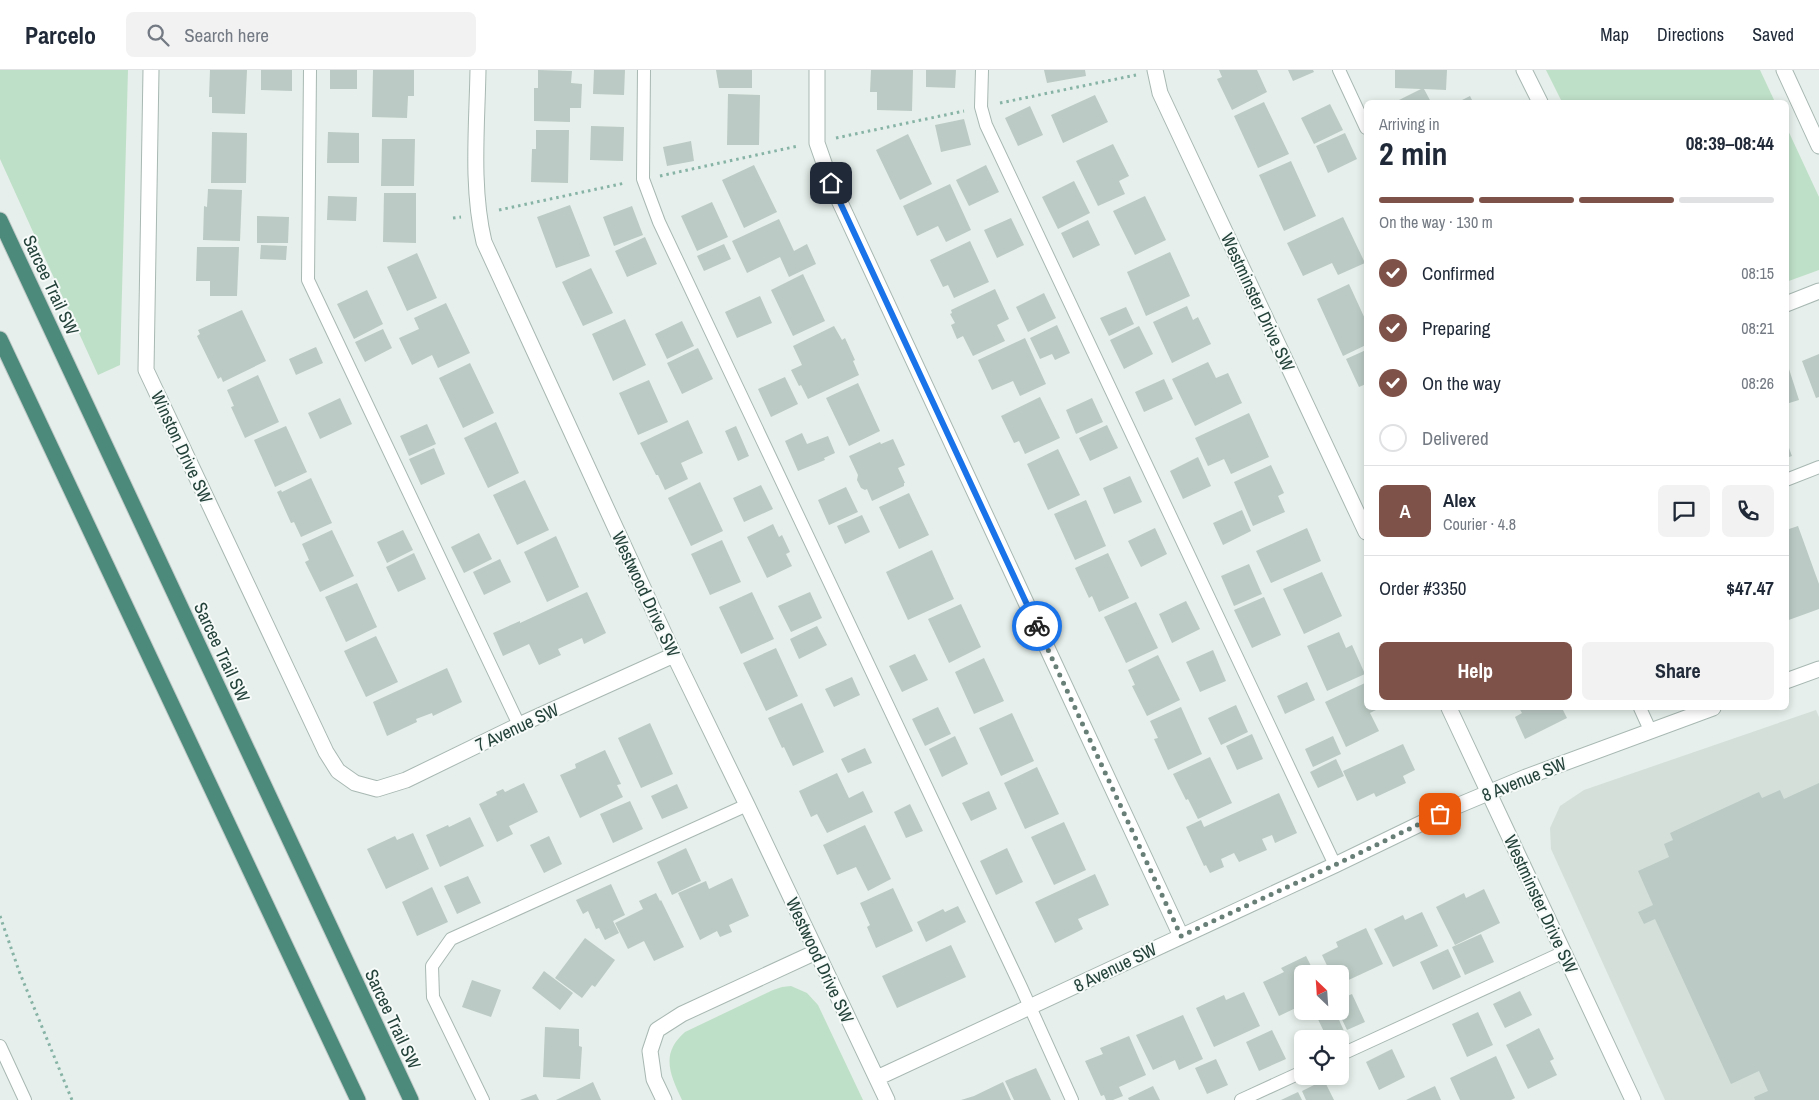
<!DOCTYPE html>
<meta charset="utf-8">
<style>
:root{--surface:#fff;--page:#f2f2f3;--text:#1f2937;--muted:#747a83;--line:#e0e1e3;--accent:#7f5249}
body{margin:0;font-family:"Archivo Narrow",sans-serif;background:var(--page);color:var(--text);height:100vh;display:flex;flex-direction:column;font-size:19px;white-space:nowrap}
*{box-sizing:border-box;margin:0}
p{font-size:16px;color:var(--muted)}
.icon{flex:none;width:28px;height:28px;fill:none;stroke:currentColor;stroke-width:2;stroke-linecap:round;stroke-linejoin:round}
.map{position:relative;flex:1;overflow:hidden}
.details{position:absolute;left:1364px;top:30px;width:425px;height:610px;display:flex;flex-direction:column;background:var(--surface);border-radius:8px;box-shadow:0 2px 8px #0003}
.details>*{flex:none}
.needle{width:32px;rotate:335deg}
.tools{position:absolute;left:1294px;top:895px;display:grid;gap:10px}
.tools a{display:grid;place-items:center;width:55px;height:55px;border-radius:8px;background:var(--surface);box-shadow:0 2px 8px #0003;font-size:25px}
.pin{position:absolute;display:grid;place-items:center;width:42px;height:42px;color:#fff;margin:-21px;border-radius:10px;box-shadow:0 2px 8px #0006}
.courier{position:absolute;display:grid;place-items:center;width:50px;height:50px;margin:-25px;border:4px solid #1a73e8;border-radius:50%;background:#fff;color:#222;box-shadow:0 1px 6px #0007}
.headline em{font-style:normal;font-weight:800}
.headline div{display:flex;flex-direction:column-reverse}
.headline{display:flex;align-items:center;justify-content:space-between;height:85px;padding:0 15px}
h1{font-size:32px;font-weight:800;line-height:38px}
.bar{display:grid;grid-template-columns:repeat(4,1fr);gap:8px 5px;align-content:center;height:60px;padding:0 15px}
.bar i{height:6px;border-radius:4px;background:var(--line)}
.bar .active{background:var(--accent)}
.bar p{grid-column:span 4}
.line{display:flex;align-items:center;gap:12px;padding:0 15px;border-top:1px solid var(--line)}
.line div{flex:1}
.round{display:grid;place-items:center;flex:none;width:52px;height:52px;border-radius:8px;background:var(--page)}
ol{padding:0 15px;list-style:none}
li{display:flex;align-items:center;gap:15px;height:55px}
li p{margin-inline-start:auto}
li .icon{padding:5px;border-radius:50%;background:var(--accent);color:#fff;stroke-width:4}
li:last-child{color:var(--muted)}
li i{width:28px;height:28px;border:2px solid var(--line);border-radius:50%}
.cta{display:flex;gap:10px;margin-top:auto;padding:10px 15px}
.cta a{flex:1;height:58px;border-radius:8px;background:var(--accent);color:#fff;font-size:20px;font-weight:800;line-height:58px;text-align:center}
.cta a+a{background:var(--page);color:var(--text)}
header{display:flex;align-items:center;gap:30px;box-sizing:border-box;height:70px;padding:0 25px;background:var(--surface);border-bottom:1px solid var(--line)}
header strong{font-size:24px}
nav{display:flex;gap:28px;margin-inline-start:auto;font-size:18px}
.search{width:350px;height:45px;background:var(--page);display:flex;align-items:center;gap:12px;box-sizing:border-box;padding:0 18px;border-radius:8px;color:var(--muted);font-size:19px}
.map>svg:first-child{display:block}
</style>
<header>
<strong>Parcelo</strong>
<div class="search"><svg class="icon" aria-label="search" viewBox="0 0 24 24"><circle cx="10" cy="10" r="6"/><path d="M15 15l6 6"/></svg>Search here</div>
<nav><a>Map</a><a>Directions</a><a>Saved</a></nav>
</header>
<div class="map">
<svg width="1819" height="1030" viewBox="0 0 1819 1030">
<rect width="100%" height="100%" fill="#e6efeb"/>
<path fill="#d4dfda" d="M1816,640L1819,647V1030H1665L1551,779L1550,758L1560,736L1584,720Z"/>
<path fill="#bfe0c8" d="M0,0H128L120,295L98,305L0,89Z
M1546,0H1760L1775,32H1562Z
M1786,56L1819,127V200L1786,212Z
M791,916L807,923L818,935L863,1030H682C670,1004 660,984 685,962L773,920L782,917Z"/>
<path fill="#bbcac4" d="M210,0H247L245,44L212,43V27H209Z
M261,0H292V21L261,20Z
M330,0H357V19H330Z
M373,0H414V26H408L407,48L372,47Z
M538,0L572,1L571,13L582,14L581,38H570V52L534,51V18H538Z
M594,0H625L624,25L593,24Z
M716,0H752V18H719Z
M871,0H913L912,41L877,40V22H870Z
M926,0H956L955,18L926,17Z
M1044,0H1085L1086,6L1047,13Z
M1219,0H1257L1267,22L1232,40L1217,9L1222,7Z
M1288,0H1313L1314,2L1293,11Z
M1395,0H1447L1446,20L1424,19L1431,32H1395L1421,19L1395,18Z
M728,24L760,25L759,75H727Z
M1095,25L1108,52L1063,73L1051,45Z
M1470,26L1473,32H1458Z
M1264,32L1289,84L1258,98L1234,46Z
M1330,34L1343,60L1314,74L1301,48Z
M1030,36L1043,65L1018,76L1005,48Z
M964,49L971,75L941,82L935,55Z
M591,56L624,57L623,91L590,90Z
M536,60H569L568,113L531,112L532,79H536Z
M212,62L247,63L246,113H211Z
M328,62L359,63V93H327Z
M1345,63L1357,89L1328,103L1316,76Z
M908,64L932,114L900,130L876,80Z
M382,69H415L414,116H381Z
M691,71L694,91L667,96L663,77Z
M1113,74L1129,106L1119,111L1125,124L1098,136L1076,91Z
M1291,91L1316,146L1284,161L1259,105Z
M754,95L777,142L744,158L722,110Z
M986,95L999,122L969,136L956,110Z
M1074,111L1090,143L1058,159L1042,127Z
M950,114L971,160L946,172L938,156L917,166L903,136Z
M208,119L242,120L240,171L203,170L204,136L207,137Z
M384,123H416V173L383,172Z
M328,126L357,127L356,151L327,150Z
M1145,126L1166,170L1135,185L1113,141Z
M712,132L728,167L697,181L681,146Z
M570,135L590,186L556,198L537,147Z
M632,136L643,165L614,176L603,147Z
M257,146L289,147L288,173H257Z
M1343,147L1365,193L1338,205L1332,193L1303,206L1287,173Z
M1011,148L1024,175L997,188L984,160Z
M779,149L794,181L807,174L816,194L789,207L780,187L747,203L732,171Z
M1088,150L1100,175L1073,188L1061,163Z
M645,167L657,194L627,207L615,181Z
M970,171L989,212L954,228L948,215L943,217L930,190Z
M724,174L731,189L704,201L697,186Z
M261,175L287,176L286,190L260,189Z
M197,177H239L237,226H210V211H196Z
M1170,182L1190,226L1146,246L1127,202Z
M417,183L437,228L407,241L387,197Z
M591,198L613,243L583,256L562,212Z
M803,204L825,251L793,266L771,220Z
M1349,214L1366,251V275L1343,286L1317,229Z
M995,219L1009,249L997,255L1005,271L973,286L963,266L957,269L951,255L955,253L950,244L952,243L951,240Z
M367,220L383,254L354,269L337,234Z
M1044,223L1056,248L1028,262L1016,237Z
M760,226L772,253L737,268L725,242Z
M446,233L470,283L438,298L432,285L412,295L399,268L419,259L414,248Z
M1187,236L1193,250L1198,247L1211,274L1172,293L1153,252Z
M1126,237L1134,254L1109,266L1100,248Z
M242,240L266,291L223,312L221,307L218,309L197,266L200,264L198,260Z
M625,249L646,295L613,311L592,264Z
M682,251L694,276L667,289L655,264Z
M1057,255L1070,283L1055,290L1052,284L1040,289L1030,268Z
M834,256L842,270L845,268L855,290L853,291L859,305L808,329L801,315L799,316L791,300L802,295L793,276Z
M1139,256L1153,284L1124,299L1110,270Z
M383,259L392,278L365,292L355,272Z
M1025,268L1046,314L1020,326L1013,311L992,320L978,290Z
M316,277L323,293L296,305L289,289Z
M698,278L713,309L682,324L667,293Z
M1366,280V314L1359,317L1346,289Z
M1819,284V327L1816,328L1802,291Z
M1208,292L1216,308L1228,303L1242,333L1195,356L1172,309Z
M470,293L494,343L463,358L439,308Z
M1789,299L1799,330L1786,334V300Z
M258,305L279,352L245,368L231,337L234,336L227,320Z
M785,307L798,334L771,347L758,319Z
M1164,309L1173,329L1144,342L1135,322Z
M649,310L668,352L638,365L619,323Z
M858,313L880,361L849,376L826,328Z
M1040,327L1060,368L1025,384L1019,371L1014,373L1001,346Z
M340,328L352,354L320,369L308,343Z
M1092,328L1103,352L1076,364L1066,340Z
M1249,343L1269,387L1231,404L1224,389L1208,396L1195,368Z
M688,350L703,383L681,393L688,409L665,420L658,405H656L640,373Z
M496,352L519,403L488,418L464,368Z
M427,354L436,374L409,386L400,366Z
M1107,355L1118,378L1090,391L1079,368Z
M286,356L307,402L275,417L254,370Z
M736,356L749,386L738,391L725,361Z
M802,363L807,374L828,366L835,383L824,388L825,390L798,401L785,371Z
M893,369L905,395L898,398L905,413H904V416L872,431L867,419L865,420L861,418L857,410L858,405L849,386L880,372L881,374Z
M1786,370L1792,386L1786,388Z
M434,378L445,404L421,415L409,389Z
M1058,379L1080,425L1048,440L1027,394Z
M1198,387L1211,416L1183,429L1170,401Z
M1271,395L1284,423L1278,426L1285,442L1253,456L1234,412Z
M1130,406L1142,432L1114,444L1103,418Z
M311,408L332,453L301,467L294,452L291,453L277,422L281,420L282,422Z
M525,410L549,460L517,475L493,425Z
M700,412L723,461L691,476L668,428Z
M761,415L773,439L744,452L733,428Z
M846,417L858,442L829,455L818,430Z
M909,423L929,465L899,479L879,437Z
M1086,430L1106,476L1075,490L1054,444Z
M1242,440L1251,461L1223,475L1213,453Z
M862,445L870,462L845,474L837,456Z
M773,454L779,467L782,465L790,482L786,484L792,496L767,508L747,467Z
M1798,456L1819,514V539L1786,551V460Z
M1155,458L1167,484L1141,497L1128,471Z
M1307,458L1321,491L1271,513L1256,481Z
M332,460L354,506L320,522L305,492L309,490L302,474Z
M403,460L413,480L387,493L377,472Z
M479,463L492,489L464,503L451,477Z
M556,466L579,517L547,532L524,482Z
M722,470L741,512L710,525L691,484Z
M932,480L954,529L908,550L886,502Z
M414,483L426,509L398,522L386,497Z
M1108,483L1129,528L1099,542L1092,526L1089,528L1075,498Z
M500,489L511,512L484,525L473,502Z
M1249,494L1262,524L1234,536L1221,506Z
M1322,502L1342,546L1304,564L1283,519Z
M357,513L377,557L346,572L325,527Z
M587,522L606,563L584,574L582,568L558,579L561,585L539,595L529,574L503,586L493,563L520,551V553Z
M752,522L774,569L741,584L719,537Z
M810,522L822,548L791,562L778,536Z
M1264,527L1281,565L1252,578L1234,540Z
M1186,531L1200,559L1172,573L1159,544Z
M1136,532L1158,578L1126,593L1104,547Z
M961,534L981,577L949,593L928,549Z
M817,556L827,575L799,589L790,569Z
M1339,562L1346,578L1352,575L1365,604L1327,621L1307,576Z
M376,566L398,612L366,627L344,581Z
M776,578L798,626L766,641L743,593Z
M1213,580L1226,611L1200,622L1186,592Z
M915,584L928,610L902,622L889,596Z
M1158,585L1180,630L1147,646L1132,616L1135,615L1128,600Z
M984,588L1004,631L974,644L955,602Z
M447,598L462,632L433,646L432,643L416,649L417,652L387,666L373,632Z
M852,607L860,625L834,637L825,619Z
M1307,612L1315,630L1285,644L1277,626Z
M1365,613L1366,638H1377L1378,639L1370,643L1379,661L1346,677L1325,632Z
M802,633L824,682L793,696L784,677L782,678L768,648Z
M1236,635L1248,662L1221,675L1208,648Z
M938,637L951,664L925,676L912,649Z
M1181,637L1202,684L1168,700L1154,669L1158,668L1150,651Z
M1519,638H1562L1567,648L1525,669L1515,647L1522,643Z
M1012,643L1034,691L1001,706L979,658Z
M650,653L673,704L641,718L618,668Z
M1252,664L1263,689L1237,700L1226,676Z
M955,666L968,694L942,707L929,679Z
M1333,666L1341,684L1313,697L1305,679Z
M1403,674L1415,700L1403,706L1406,713L1376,727L1374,723L1357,731L1343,701Z
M865,678L872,693L848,703L841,689Z
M605,680L621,714L617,715L623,727L580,748L560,705L576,698L575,694Z
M1210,687L1232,733L1198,749L1188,729L1186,730L1173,704Z
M1336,689L1344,706L1318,718L1310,702Z
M1037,697L1059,744L1025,759L1004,713Z
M837,703L849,728L863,721L873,742L827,763L817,744L811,747L799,721Z
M524,713L538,742L509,756L513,764L497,772L479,734L497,725L496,722L503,719L505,722Z
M1819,713V1030H1755L1754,1027L1768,1021L1759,1001L1731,1014L1655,849L1644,854L1638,842L1653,835L1638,801L1669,787L1664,774L1673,770L1670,763L1759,722L1762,728L1780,720L1784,729Z
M677,714L688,738L662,749L651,726Z
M989,721L997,739L971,751L962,733Z
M1279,723L1297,763L1275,773L1272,765L1262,769L1267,780L1239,792L1234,783L1221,789L1224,797L1210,803L1206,795L1204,796L1186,757L1201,750L1204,757Z
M630,731L643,759L613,773L600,744Z
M910,734L923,761L906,768L894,742Z
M470,747L484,776L440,797L426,765L448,755L449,757Z
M1064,752L1086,800L1054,815L1031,767Z
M865,755L891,809L868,821L856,797L837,805L823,775Z
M413,763L429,799L386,819L367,779L395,766L397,770Z
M549,766L562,794L544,803L530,775Z
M686,778L701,811L672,825L657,792Z
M1007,778L1023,812L996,825L980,791Z
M1095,804L1109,835L1078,849L1083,859L1055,873L1035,832Z
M468,806L481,833L457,844L444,816Z
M732,808L749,846L729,855L732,862L720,867L717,861L700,870L678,823L706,811L709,819Z
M611,814L625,845L613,851L619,863L605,870L599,858L596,859L588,841L583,844L576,830Z
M432,817L448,852L417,866L402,832Z
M893,818L913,861L876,878L867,857L870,855L860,833Z
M1484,819L1500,853L1455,875L1436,837L1464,823L1466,828Z
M656,823L660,831L661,830L684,877L654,891L644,871L628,879L615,853L643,839L639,831Z
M958,836L966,852L926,872L917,852L943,839L945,842Z
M1422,842L1438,876L1393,897L1374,859L1403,845L1405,850Z
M1366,858L1383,894L1340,914V904H1331L1322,885L1338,877L1336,872Z
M1481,864L1494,892L1465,905L1452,877Z
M585,868L615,890L595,917L592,915L582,928L555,908Z
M951,875L966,907L897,938L882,906Z
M1448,879L1461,907L1433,920L1420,892Z
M1306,886L1315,904H1302V935L1279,946L1263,912L1284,902L1281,898Z
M544,901L573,923L560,940L532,918Z
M472,910L501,920L491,947L462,937Z
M1520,921L1532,945L1505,958L1493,934Z
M1244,922L1260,956L1214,977L1196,938L1224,925L1226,930Z
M1352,924L1365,952L1347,960L1338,941H1340V929Z
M1314,941H1335L1344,961L1327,968Z
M1478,942L1493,975L1467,987L1452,954Z
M1183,945L1203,989L1179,1000L1175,990L1153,1000L1136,965Z
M545,957L579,959V976L582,977L580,1009L543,1007Z
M1539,958L1554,989L1550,991L1557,1005L1528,1019L1506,975Z
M1272,960L1286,989L1259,1001L1246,972Z
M1129,966L1146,1005L1119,1017L1123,1026L1113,1030H1106L1104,1025L1101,1026L1085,991L1103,984L1100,978Z
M1392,979L1405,1007L1379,1020L1366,992Z
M1496,986L1515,1028L1511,1030H1460L1450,1008Z
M1216,989L1228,1015L1207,1024L1195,998Z
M1036,998L1051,1030H1014L1005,1011Z
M1324,1010L1334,1030H1306L1302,1021Z
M593,1012L601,1030H556Z
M1003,1012L1011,1030H961L974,1026Z
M1153,1016L1160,1030H1129L1128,1028Z
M1435,1016L1441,1030H1406L1412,1027Z
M1298,1022L1302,1030H1281Z
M536,1024L539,1030H520Z"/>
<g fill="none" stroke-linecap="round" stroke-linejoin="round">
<defs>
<path id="service" d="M310,0L308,210L519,655
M644,0L643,109L659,152L1021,917L1072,1030
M982,0L981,37L986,55L1335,795
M1339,0L1366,58
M1786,410L1819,397
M1640,638L1650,660
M0,976L25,1030
M1340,985L1564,882
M483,1030L433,927L432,896L451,869L747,735
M1241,1030L1302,1002"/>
<path id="minor" d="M151,0L146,300L326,682L338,701L355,713L377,719L406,710L519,655L674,585
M478,0C477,57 471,117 484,172L674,585L747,735L887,1030
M817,0V73L831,113L1181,866
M1155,0L1160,23L1366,462
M1524,0L1540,32
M1784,0L1819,76
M1786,234L1819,221
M1786,611L1819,599
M1449,638L1633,1030
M877,1008L1335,795L1457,736L1526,707L1713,638
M664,1030L654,1009L650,981L657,960L682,944L816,882"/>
<path id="trunk" d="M0,150L411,1030
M0,269L358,1030"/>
</defs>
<use href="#service" stroke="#a8b8b2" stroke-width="14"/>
<use href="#minor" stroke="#a8b8b2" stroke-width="17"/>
<use href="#trunk" stroke="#c2cac8" stroke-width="17"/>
<path stroke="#86b3a5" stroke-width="3" stroke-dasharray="2.5 4" stroke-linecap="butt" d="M1000,33L1136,5
M836,68L964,41
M660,106L798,76
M499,140L625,113
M453,148L461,147
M0,846L19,901L72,1030"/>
<use href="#service" stroke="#fff" stroke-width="12"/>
<use href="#minor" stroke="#fff" stroke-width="15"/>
<use href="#trunk" stroke="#4c8a7c" stroke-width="15"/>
</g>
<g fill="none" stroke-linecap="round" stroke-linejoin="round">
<path stroke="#687f78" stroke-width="5" stroke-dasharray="0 9" d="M1037,556L1181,866L1335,795L1440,744"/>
<path stroke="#1a73e8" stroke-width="6" d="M831,113L1037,556"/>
</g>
<g text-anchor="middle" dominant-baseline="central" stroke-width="4" stroke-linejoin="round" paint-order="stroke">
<g font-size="18" fill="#24423a" stroke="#f7fbf9">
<text transform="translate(51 215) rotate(65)">Sarcee Trail SW</text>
<text transform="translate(1258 232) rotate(65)">Westminster Drive SW</text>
<text transform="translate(182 377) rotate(65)">Winston Drive SW</text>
<text transform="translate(646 524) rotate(65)">Westwood Drive SW</text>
<text transform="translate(222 582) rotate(65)">Sarcee Trail SW</text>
<text transform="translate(517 657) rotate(-25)">7 Avenue SW</text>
<text transform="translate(1524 709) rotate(-22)">8 Avenue SW</text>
<text transform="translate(1541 834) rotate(65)">Westminster Drive SW</text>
<text transform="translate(820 890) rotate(65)">Westwood Drive SW</text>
<text transform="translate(1115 897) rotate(-26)">8 Avenue SW</text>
<text transform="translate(393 949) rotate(65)">Sarcee Trail SW</text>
</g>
</g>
</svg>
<div class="tools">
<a><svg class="needle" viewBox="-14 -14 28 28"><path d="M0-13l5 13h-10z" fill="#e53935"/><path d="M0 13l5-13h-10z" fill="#747a83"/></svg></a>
<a><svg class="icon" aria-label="locate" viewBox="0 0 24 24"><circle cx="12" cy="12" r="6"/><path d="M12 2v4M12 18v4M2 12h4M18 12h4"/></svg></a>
</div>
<div class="pin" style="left:1440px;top:744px;background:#ea580c"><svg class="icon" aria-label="bag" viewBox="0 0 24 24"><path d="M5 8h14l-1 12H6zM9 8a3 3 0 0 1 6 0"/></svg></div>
<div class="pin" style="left:831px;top:113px;background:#1f2937"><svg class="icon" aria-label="home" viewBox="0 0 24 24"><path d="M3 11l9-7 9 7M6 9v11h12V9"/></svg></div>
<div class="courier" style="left:1037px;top:556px"><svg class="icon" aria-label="bike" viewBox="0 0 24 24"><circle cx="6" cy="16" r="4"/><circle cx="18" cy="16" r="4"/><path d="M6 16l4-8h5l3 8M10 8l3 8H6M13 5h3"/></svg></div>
<section class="details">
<div class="headline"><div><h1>2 min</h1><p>Arriving in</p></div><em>08:39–08:44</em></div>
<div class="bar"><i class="active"></i><i class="active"></i><i class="active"></i><i></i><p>On the way · 130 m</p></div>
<ol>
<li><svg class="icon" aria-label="check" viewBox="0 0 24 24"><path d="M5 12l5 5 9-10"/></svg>Confirmed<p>08:15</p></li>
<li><svg class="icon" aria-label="check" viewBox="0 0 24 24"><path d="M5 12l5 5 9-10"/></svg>Preparing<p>08:21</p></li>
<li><svg class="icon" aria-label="check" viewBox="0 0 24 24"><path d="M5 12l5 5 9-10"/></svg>On the way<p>08:26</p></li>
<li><i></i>Delivered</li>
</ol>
<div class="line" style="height:90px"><b class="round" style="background:var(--accent);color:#fff">A</b><div><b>Alex</b><p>Courier · 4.8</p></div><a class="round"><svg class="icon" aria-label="chat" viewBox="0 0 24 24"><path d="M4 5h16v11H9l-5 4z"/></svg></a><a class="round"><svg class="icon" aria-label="phone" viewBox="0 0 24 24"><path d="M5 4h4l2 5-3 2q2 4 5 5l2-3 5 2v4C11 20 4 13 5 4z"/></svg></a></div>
<div class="line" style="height:65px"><div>Order #3350</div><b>$47.47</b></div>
<div class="cta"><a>Help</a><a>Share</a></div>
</section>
</div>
